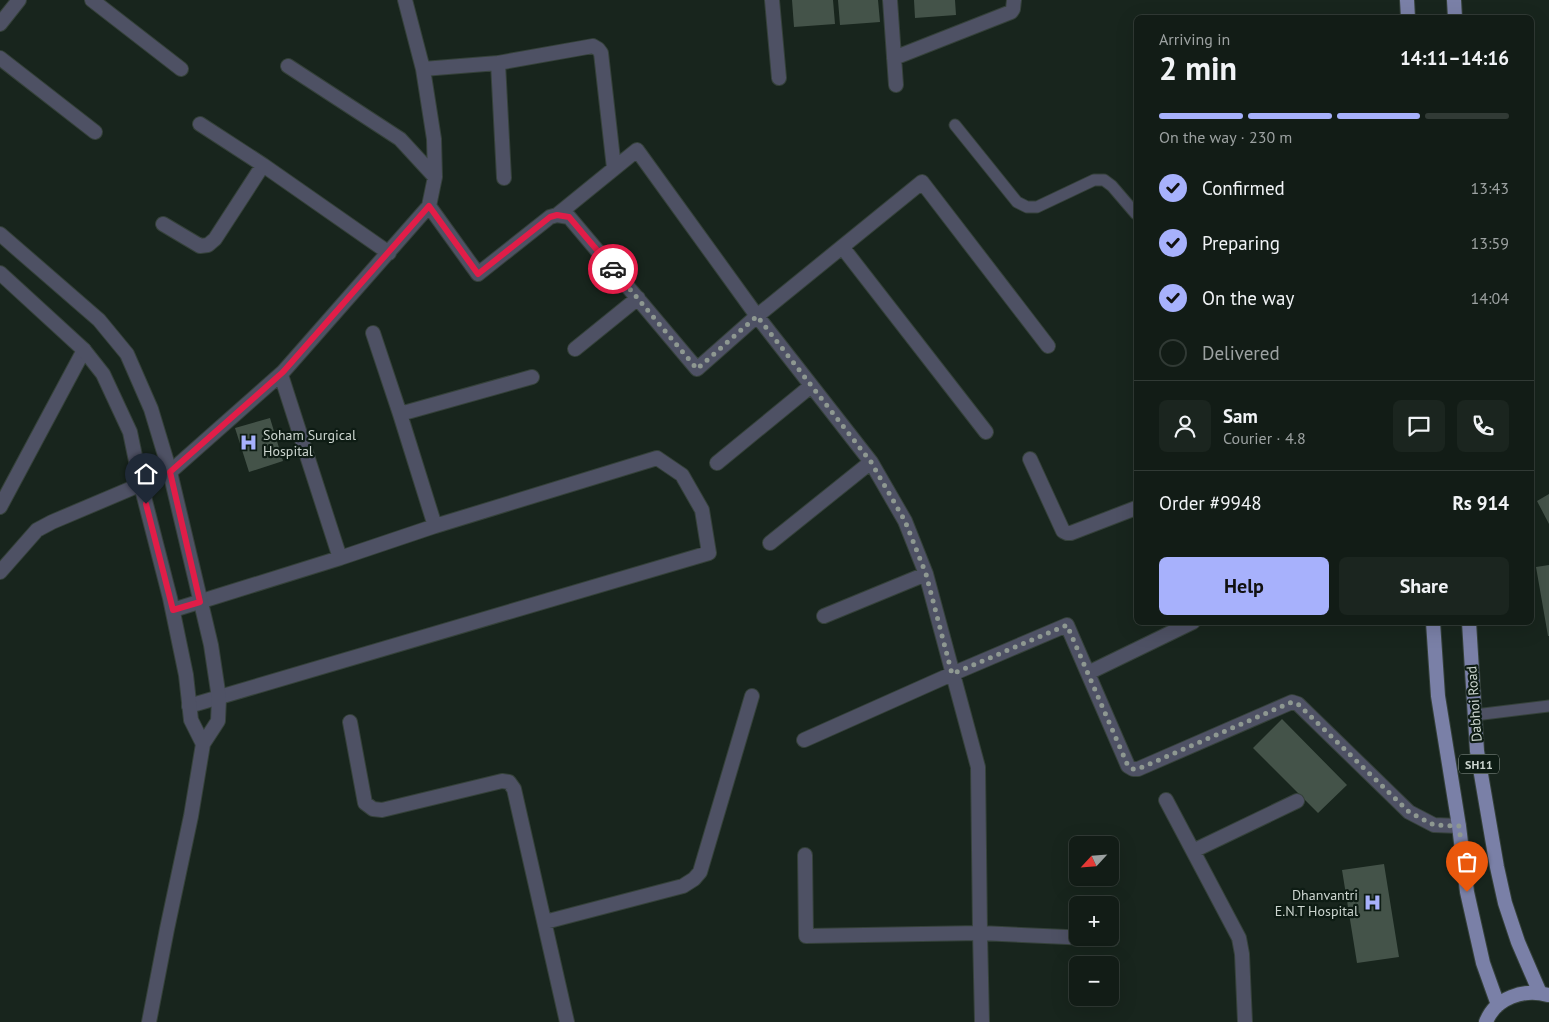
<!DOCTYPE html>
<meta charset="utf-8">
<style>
:root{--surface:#121c16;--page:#1b251f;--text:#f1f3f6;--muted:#9ca1a1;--line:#313a35;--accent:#a7b1fc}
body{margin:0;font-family:"PT Sans",sans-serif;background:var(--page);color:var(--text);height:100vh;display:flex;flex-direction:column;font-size:19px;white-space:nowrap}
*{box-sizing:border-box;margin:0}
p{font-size:16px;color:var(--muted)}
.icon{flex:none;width:28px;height:28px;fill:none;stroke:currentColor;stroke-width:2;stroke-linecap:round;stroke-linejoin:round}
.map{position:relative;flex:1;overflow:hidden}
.panel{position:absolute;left:1134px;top:15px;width:400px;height:610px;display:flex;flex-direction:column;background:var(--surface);border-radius:8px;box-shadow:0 5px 20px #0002,0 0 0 1px var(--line)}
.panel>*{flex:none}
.needle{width:32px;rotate:244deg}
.controls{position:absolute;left:1069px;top:836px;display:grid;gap:10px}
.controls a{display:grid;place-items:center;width:50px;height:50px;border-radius:8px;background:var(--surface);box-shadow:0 5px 20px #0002,0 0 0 1px var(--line);font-size:25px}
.pin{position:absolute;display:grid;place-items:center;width:42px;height:42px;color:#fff;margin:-51px -21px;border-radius:50% 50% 50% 0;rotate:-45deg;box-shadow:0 0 5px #0007}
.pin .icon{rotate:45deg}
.courier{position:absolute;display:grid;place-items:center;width:50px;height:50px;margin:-25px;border:4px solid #e11d48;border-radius:50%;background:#fff;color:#222;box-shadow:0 1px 6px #0007}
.summary em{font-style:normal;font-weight:700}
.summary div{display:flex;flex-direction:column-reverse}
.summary{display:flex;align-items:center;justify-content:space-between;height:85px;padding:0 25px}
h1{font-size:32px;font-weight:700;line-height:38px}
.bar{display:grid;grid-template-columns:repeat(4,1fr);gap:8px 5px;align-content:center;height:60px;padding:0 25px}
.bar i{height:6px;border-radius:4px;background:var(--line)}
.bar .current{background:var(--accent)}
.bar p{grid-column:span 4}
.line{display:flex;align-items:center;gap:12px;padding:0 25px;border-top:1px solid var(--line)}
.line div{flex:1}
.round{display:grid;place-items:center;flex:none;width:52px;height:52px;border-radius:8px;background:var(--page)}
ol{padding:0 25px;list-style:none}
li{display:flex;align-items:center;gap:15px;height:55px}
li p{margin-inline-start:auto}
li .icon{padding:5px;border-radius:50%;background:var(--accent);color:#111;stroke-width:4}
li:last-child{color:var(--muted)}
li i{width:28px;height:28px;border:2px solid var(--line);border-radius:50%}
.button{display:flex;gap:10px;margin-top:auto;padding:10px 25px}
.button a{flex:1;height:58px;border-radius:8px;background:var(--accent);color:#111;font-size:20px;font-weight:700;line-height:58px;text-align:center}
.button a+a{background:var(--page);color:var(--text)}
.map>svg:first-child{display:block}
</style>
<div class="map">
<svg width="1549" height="1022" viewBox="0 0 1549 1022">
<rect width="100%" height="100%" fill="#18251d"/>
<path fill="#445349" d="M792,0H833L835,24L794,27Z
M838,0H878L880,22L840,25Z
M914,0H955L956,15L915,18Z
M270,418L283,461L249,472L235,428Z
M1549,494V524L1537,501Z
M1549,565V636H1548L1536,567Z
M1282,719L1347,785L1318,813L1253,748Z
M1384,864L1399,957L1357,963L1342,870Z"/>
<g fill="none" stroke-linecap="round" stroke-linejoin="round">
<defs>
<path id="service" d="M955,125L1017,202L1027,207H1037L1094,180H1104L1112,186L1136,214
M1475,715L1549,706"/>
<path id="minor" d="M92,0L181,69
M772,0L779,78
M890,0L896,85
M0,24L19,0
M0,58L95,132
M894,58L1011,12L1013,9L1014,0
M498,63L504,178
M288,66L400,139L435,177
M423,69L498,63L593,46L598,49L601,53L614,168
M200,124L263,165L389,253
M429,206L478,274L550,217L557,215L569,217L697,369L757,316L871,462L905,521L926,574L978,767L980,933L982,1022
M557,215L637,150L757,316L922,182L1048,346
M163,224L200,246L208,245L215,239L263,165
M843,248L986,432
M575,349L638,298
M281,375L340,558
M400,414L532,377
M1030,459L1063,531L1067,533H1071L1136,508
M717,463L811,386
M0,507L84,350
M770,543L871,462
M0,572L37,530L52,522L170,472L283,372L429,206L435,177L434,139L423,69L405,0
M173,610L340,558L435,526L400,414L373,333
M824,616L926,574
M1088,673L1193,622
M189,706L709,553L702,510L682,475L657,458L435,526
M350,722L365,803L373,809L382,810L502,781L509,782L514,789L567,1022
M804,740L952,674L1067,625L1128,766L1133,769H1138L1292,702L1298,704L1409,812L1434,825L1459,826
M1166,800L1239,938L1242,954L1245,1022
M1193,851L1297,801
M805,855L806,936L980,933L1112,939
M545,922L683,886L694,879L700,872L752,696"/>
<path id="tertiary" d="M0,234L99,320L127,354L151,409L170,472L211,645L219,698L218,721L203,744L191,816L167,929L149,1022
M0,273L84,350L103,374L130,432L141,485L170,598L186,675L191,720L203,744"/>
<path id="primary" d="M1407,0L1408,18
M1454,0L1455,18
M1433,622L1438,696L1459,826L1467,892L1483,963L1498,1005
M1469,622L1477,751L1497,867L1505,903L1518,942L1540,993
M1486,1022C1495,998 1524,988 1548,995"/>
</defs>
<use href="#service" stroke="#35413a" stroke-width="13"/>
<use href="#minor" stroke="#35413a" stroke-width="16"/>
<use href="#tertiary" stroke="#35413a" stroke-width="16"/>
<use href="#primary" stroke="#35413a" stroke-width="16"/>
<use href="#service" stroke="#4e5164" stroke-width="11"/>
<use href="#minor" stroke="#4e5164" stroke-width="14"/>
<use href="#tertiary" stroke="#4e5164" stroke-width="14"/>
<use href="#primary" stroke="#7a80a7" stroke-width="14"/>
</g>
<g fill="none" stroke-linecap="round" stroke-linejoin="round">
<path stroke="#8e9891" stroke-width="5" stroke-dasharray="0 9" d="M613,269L697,369L757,316L871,462L905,521L926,574L952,674L1067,625L1128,766L1133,769H1138L1292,702L1298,704L1409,812L1434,825L1459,826L1467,892"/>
<path stroke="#e11d48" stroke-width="6" d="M146,504L173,610L200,602L170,472L283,372L429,206L478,274L550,217L557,215L569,217L613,269"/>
</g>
<defs>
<symbol id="hospital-bare" viewBox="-9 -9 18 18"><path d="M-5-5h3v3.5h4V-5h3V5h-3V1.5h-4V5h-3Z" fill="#a7b1fc" stroke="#0e1c14" stroke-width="2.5" paint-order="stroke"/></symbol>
</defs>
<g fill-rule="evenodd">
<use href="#hospital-bare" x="236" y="430" width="25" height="25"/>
<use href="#hospital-bare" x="1360" y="890" width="25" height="25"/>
</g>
<g text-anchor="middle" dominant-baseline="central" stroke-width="4.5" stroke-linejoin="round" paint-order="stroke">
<rect fill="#0e1c14" stroke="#949e98" stroke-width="1" x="1459" y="754.5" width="40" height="19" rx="4"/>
<g font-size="12" font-weight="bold" fill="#cdd6d0">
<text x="1479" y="764">SH11</text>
</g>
<g font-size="14" fill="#cdd6d0" stroke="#0e1c14" text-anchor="start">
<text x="263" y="435">Soham Surgical<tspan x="263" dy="16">Hospital</tspan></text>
<text x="1358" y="895" text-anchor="end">Dhanvantri<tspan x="1358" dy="16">E.N.T Hospital</tspan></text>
</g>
<g font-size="14" fill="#cdd6d0" stroke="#0e1c14">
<text transform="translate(1474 704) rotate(-94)">Dabhoi Road</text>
</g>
</g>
</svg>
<div class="controls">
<a><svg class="needle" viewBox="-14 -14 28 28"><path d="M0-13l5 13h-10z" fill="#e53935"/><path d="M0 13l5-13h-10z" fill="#9ca1a1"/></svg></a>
<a>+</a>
<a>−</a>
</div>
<div class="pin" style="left:1467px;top:892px;background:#ea580c"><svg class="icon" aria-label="bag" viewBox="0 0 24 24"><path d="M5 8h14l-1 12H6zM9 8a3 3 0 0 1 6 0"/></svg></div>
<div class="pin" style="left:146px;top:504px;background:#1f2937"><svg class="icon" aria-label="home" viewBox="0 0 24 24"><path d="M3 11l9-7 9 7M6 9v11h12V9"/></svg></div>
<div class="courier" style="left:613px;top:269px"><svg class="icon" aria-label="car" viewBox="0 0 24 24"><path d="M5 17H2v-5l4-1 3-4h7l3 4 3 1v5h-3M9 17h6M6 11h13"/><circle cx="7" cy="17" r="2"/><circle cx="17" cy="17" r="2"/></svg></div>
<section class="panel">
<div class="summary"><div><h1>2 min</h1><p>Arriving in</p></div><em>14:11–14:16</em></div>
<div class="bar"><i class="current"></i><i class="current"></i><i class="current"></i><i></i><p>On the way · 230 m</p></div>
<ol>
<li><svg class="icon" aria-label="check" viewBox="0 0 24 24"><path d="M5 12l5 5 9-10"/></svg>Confirmed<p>13:43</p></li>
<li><svg class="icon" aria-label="check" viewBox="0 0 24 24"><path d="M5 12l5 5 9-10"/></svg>Preparing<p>13:59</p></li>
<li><svg class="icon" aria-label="check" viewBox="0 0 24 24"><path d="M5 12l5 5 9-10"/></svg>On the way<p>14:04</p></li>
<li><i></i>Delivered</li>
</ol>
<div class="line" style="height:90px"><a class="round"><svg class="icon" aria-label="person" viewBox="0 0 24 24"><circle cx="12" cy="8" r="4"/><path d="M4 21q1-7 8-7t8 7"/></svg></a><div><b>Sam</b><p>Courier · 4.8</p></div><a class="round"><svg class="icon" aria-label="chat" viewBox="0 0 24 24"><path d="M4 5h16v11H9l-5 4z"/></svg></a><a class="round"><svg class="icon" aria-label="phone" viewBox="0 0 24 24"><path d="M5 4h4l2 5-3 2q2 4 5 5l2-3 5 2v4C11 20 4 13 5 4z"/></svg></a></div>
<div class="line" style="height:65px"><div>Order #9948</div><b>Rs 914</b></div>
<div class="button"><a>Help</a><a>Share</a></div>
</section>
</div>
